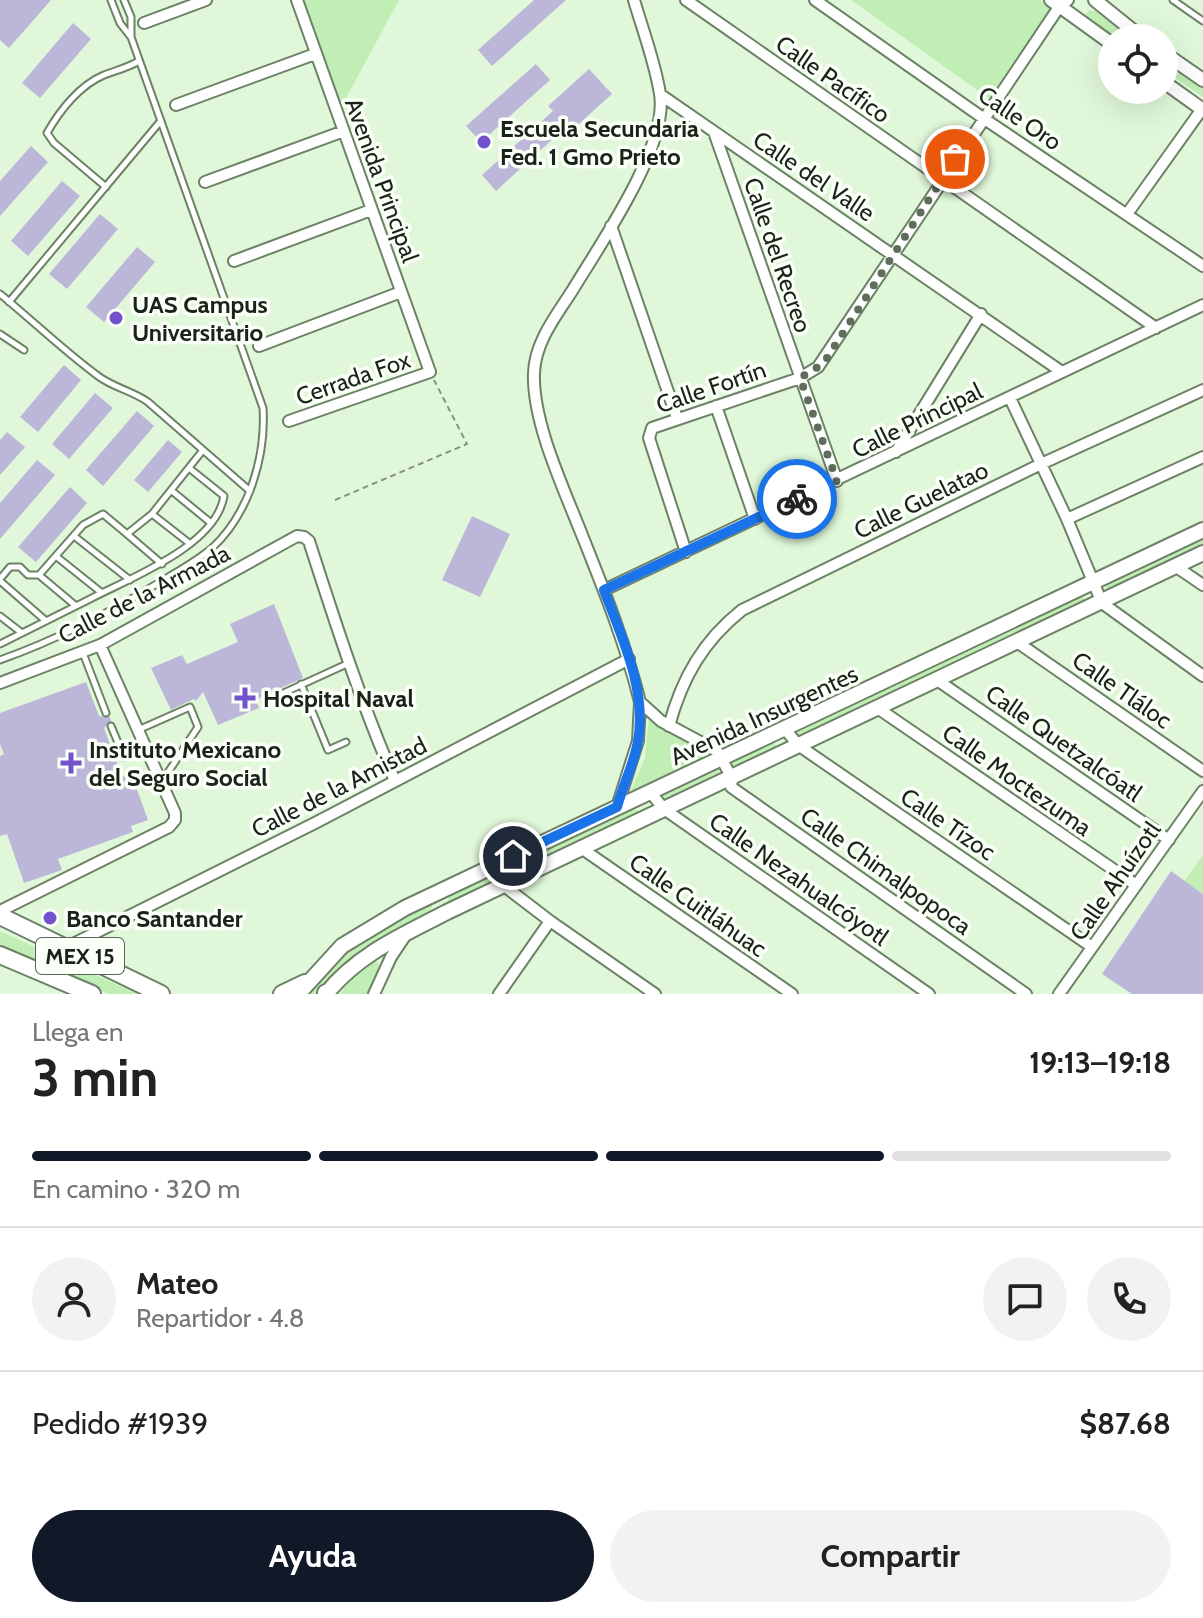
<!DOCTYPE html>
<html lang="es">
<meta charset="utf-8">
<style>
:root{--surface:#fff;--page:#f2f2f2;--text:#222;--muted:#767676;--line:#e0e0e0;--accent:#111827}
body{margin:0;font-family:Cabin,sans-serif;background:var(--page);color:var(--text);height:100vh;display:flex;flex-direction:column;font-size:30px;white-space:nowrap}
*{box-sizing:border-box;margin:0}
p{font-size:26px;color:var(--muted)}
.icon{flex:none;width:44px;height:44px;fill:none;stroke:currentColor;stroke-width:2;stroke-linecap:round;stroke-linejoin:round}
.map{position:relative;height:994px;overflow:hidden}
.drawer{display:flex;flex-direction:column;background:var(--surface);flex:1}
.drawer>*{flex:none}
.tools{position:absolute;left:1098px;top:24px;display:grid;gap:16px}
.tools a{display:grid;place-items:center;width:80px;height:80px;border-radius:50%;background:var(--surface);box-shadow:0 8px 32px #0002;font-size:40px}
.pin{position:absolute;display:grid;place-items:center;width:68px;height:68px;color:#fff;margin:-34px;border:4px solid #fff;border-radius:50%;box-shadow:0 2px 8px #0007}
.courier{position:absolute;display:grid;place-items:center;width:80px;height:80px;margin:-40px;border:6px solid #1a73e8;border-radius:50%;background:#fff;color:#222;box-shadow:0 2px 10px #0007}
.head em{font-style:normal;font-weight:700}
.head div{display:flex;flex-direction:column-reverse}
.head{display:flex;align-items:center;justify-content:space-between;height:136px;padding:0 32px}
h1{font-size:52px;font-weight:700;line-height:60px}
.bar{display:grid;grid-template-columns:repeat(4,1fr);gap:12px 8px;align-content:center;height:96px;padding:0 32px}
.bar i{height:10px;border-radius:6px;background:var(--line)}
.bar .selected{background:var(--accent)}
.bar p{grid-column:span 4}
.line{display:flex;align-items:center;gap:20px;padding:0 32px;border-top:2px solid var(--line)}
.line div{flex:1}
.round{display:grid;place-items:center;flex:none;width:84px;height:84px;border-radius:42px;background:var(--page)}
.action{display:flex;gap:16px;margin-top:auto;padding:16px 32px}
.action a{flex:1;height:92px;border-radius:48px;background:var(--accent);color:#fff;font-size:32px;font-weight:700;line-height:92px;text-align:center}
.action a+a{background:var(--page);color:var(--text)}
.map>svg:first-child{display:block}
</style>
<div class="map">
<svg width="1203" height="994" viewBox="0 0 1203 994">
<rect width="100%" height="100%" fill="#e0f8d9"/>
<path fill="#c0eeb4" d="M301,0H399L340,109Z
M851,0H1040L1052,10L991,100Z
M1089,10L1100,12L1139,38H1115L1085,16Z
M1164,55L1203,82V97L1164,70Z
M1203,536V548L1111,592L1106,588V582Z
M1082,594L1085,600L1083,603L801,740L794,735L802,729Z
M649,717L687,743L714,755L629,795L645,758Z
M771,742L776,745V749L737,770L732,768L730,763L734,760Z
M718,766L719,773L666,800L660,797L659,794Z
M634,807L640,813L453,904L448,900L451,893Z
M1203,855V893L1184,881Z
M426,901L432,904L431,910L341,967L315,994H311L330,966L351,946Z
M0,931L137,994H109L0,947Z
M375,958L381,968L372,994H340L347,983Z"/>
<path fill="#bcb7d9" d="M0,0H51L9,48L0,40Z
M534,0H566L492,66L478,50Z
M73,23L91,39L40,98L22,83Z
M536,64L550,80L481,142L466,126Z
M589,69L612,94L571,131L567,126L496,191L482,175L553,111L548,106Z
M31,146L48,162L0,216V181Z
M62,181L80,196L28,256L11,241Z
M100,214L118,229L67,289L49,274Z
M137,247L155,262L104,322L86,307Z
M64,365L81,380L38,432L20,417Z
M95,393L113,408L69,459L52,444Z
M137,411L154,426L103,486L86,470Z
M7,432L25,447L0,475V440Z
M168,440L182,452L148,492L134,480Z
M37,460L55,475L0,539V503Z
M70,487L87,503L36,562L18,547Z
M472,516L510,534L480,597L442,580Z
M274,604L303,678L263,696L256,701L259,708L218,725L203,692L196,701L194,699L171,710L151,668L182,655L187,664L238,642L230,624Z
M86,682L99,716L110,717L111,721L104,728L122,777L131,773L148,820L131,826L133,832L58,859L62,870L24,883L7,834L0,836V756L4,754L0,744V713Z
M1171,871L1203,894V994H1132L1102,974Z"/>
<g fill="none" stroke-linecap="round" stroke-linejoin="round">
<defs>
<path id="service" d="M111,0L120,23L130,36
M1173,0L1203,21
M106,187L54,143L47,133C60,110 80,85 104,75C117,70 127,68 139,61
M0,294C33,321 64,351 98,376C114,388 133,391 148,402L250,491
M9,302L159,123
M0,334L24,350
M172,491L211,523
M152,514L189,543
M127,534L162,564
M74,536L130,580
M57,557L102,593
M39,575L76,606
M0,579L10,567H20L28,575H39L83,525L103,514L127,534L152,514L203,450
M0,581L46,621
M0,616L22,633
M0,644C30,629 60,614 90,599C130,578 216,546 224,496L189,468
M83,653L106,713
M0,660C56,640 109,613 160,582C177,572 197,561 212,548C249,514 266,457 263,408L131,37V17L124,0
M301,684L328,750L346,742
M266,701L349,663
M111,726L124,757L148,753
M138,730L190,707L198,727L161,783"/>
<path id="minor" d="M634,0C643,31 655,62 660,94C669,146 599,246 572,291C556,316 535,342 534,373C532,422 564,489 582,535C604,590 626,645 640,702
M686,0L1156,328
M815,0L983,118L1203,266
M144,23L206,0
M661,95L1062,372
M176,105L315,54
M714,132L837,481
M205,182L344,131
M1127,214L1202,109
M611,226L677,418
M234,261L371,210
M259,346L401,292
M1010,398L1067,519L1102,603L1203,676
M716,406L755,519
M289,421L430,372L297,0
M896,452L981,314
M1067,519L1203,457
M686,552L649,438L652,428L800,378L818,367L1059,7L1068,0
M1175,566L1203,585
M604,590L1203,305
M1017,642L1203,771
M937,680L1169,840
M0,683L100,645L297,536L304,537L309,541C335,622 361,703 395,781
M876,707L1136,885
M669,726C682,678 703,641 742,610L1041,464L1203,390
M785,729L798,745L1092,947
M651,793L664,809L929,994
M617,807L638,741L640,702L661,721L717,751L732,778L731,787L1026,994
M581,848L792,994
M503,885L550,921L655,994
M0,911L169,827L175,820V813L100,645
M65,948L315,823L629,659
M374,994L391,957L405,936
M499,994L550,921
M1059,994L1203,791"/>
<path id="tertiary" d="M1051,0L1112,44
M1095,0L1142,38
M1164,53L1203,80
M1164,82L1203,110"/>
<path id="secondary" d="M300,992L342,946L405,908L1203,530
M326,994C358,954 403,935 447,912L1203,553"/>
<path id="primary" d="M0,916L161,994
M0,955L92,994
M282,994L305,983
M326,994V993"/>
</defs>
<use href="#service" stroke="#6c8266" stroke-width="9"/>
<use href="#minor" stroke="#6c8266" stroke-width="14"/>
<use href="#tertiary" stroke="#6c8266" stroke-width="16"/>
<use href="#secondary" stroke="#6c8266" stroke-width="18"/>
<use href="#primary" stroke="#6c8266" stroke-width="20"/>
<path stroke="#83947f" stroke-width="2" stroke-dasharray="6 4" stroke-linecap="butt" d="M335,500L467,444L434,380"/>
<use href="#service" stroke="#fff" stroke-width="5"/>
<use href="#minor" stroke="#fff" stroke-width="10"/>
<use href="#tertiary" stroke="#fff" stroke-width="12"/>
<use href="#secondary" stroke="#fff" stroke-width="14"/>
<use href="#primary" stroke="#fff" stroke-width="16"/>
</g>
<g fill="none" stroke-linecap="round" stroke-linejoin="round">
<path stroke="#5f6e5c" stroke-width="8" stroke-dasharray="0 14.4" d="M797,499L837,481L800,378L818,367L827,358L955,159"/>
<path stroke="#1a73e8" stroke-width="10" d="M513,856L617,807C623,785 634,764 638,741C647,689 622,638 604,590L797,499"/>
</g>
<g fill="#7353cc" stroke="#fafff8" stroke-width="3">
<circle cx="484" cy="142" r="8"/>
<circle cx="116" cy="318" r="8"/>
<path d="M241 686h8v8h8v8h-8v8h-8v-8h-8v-8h8z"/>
<path d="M67 751h8v8h8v8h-8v8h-8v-8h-8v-8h8z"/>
<circle cx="50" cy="918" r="8"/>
</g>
<g text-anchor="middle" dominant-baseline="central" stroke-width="7" stroke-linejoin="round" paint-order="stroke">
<rect fill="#fafff8" stroke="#5d655b" stroke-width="2" x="36" y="938" width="88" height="36" rx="6"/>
<g font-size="22" font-weight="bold" fill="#1a2318">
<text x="80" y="956">MEX 15</text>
</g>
<g font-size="24" fill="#1a2318" stroke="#fafff8">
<text transform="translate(833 79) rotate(35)">Calle Pacífico</text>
<text transform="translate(1020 118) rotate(34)">Calle Oro</text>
<text transform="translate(814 176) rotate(34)">Calle del Valle</text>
<text transform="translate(382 180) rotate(70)">Avenida Principal</text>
<text transform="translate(778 255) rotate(71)">Calle del Recreo</text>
<text transform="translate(353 378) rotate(-19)">Cerrada Fox</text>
<text transform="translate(711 387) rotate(-19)">Calle Fortín</text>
<text transform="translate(917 420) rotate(-26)">Calle Principal</text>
<text transform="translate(921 500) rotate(-26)">Calle Guelatao</text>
<text transform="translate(144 594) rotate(-27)">Calle de la Armada</text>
<text transform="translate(1122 690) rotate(35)">Calle Tláloc</text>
<text transform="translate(764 715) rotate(-25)">Avenida Insurgentes</text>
<text transform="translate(1064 743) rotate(35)">Calle Quetzalcóatl</text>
<text transform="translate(1017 780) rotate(35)">Calle Moctezuma</text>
<text transform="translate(339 787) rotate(-27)">Calle de la Amistad</text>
<text transform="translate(948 824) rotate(34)">Calle Tízoc</text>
<text transform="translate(886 871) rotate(35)">Calle Chimalpopoca</text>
<text transform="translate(799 879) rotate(35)">Calle Nezahualcóyotl</text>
<text transform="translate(1115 881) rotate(-55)">Calle Ahuízotl</text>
<text transform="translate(698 905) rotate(35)">Calle Cuitláhuac</text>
</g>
<g font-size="24" font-weight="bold" fill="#1a2318" stroke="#fafff8" text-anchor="start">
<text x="500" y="128">Escuela Secundaria<tspan x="500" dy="28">Fed. 1 Gmo Prieto</tspan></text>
<text x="132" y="304">UAS Campus<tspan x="132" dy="28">Universitario</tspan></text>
<text x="263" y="698">Hospital Naval</text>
<text x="89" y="749">Instituto Mexicano<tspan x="89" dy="28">del Seguro Social</tspan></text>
<text x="66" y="918">Banco Santander</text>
</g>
</g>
</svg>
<div class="tools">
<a><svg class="icon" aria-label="locate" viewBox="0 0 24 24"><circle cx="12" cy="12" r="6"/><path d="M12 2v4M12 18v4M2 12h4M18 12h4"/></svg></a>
</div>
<div class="pin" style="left:955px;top:159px;background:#ea580c"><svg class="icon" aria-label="bag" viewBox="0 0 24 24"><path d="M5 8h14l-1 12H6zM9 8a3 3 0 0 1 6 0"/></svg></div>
<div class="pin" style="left:513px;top:856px;background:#1f2937"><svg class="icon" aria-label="home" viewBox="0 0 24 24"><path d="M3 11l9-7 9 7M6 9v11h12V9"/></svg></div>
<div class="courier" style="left:797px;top:499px"><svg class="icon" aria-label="bike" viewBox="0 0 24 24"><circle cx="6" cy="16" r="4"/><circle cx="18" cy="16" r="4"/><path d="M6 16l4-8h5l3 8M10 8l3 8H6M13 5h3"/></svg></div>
</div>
<section class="drawer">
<div class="head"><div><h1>3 min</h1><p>Llega en</p></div><em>19:13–19:18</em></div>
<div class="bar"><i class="selected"></i><i class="selected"></i><i class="selected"></i><i></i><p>En camino · 320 m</p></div>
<div class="line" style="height:144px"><a class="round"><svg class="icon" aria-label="person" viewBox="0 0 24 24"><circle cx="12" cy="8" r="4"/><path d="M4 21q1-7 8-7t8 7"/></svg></a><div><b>Mateo</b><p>Repartidor · 4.8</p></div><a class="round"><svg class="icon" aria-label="chat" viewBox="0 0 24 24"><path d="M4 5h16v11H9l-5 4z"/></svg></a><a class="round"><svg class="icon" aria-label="phone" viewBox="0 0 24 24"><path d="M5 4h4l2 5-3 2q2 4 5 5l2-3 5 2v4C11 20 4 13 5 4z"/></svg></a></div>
<div class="line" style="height:104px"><div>Pedido #1939</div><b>$87.68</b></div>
<div class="action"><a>Ayuda</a><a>Compartir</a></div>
</section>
